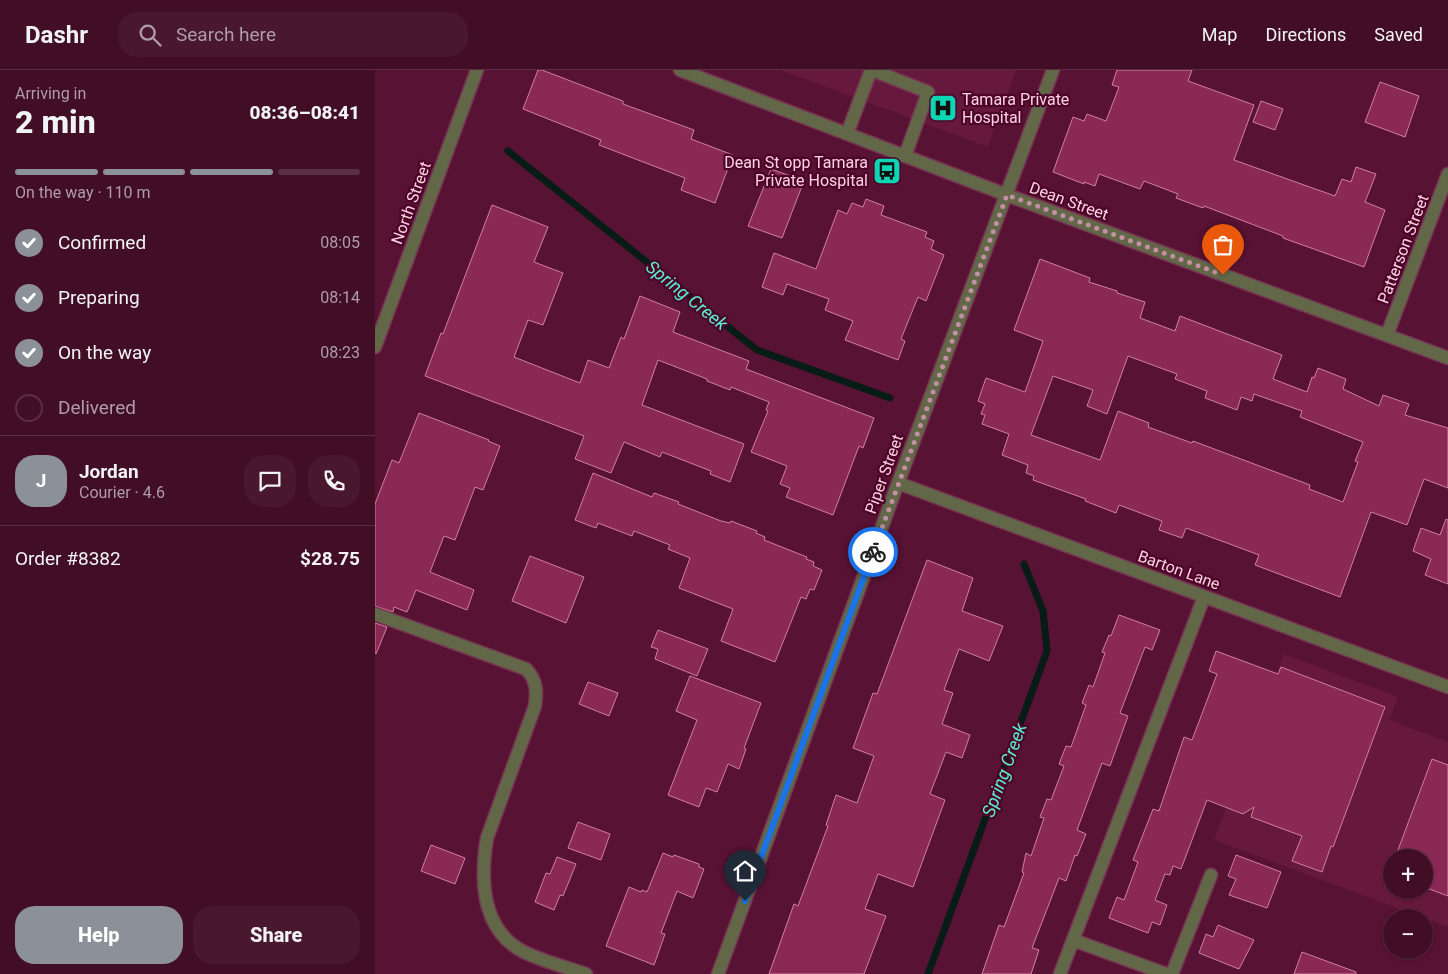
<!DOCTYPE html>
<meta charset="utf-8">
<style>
:root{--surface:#420e26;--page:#49172e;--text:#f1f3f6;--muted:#ae9ca7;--line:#5a2e43;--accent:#8c9099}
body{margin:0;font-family:Roboto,sans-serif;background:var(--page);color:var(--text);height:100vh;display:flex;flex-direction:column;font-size:19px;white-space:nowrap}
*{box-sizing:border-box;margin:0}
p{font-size:16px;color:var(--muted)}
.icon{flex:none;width:28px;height:28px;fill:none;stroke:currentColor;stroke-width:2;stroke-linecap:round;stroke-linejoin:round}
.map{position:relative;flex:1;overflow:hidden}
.details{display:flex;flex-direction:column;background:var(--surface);width:375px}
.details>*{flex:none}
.controls{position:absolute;left:1008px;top:779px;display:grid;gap:10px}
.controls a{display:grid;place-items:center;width:50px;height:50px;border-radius:50%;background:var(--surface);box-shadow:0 1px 4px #0004,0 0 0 1px var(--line);font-size:25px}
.pin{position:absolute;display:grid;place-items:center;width:42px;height:42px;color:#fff;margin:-51px -21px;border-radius:50% 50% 50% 0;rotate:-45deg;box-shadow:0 0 5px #0007}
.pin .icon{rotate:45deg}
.courier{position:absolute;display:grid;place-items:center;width:50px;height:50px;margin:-25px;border:4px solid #1a73e8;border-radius:50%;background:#fff;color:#222;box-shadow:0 1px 6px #0007}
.headline em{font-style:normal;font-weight:800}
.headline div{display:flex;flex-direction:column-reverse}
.headline{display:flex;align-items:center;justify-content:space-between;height:85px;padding:0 15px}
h1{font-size:32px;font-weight:800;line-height:38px}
.bar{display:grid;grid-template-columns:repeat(4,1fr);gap:8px 5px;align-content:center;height:60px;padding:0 15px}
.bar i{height:6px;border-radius:4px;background:var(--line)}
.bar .selected{background:var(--accent)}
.bar p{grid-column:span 4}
.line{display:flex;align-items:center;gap:12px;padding:0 15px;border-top:1px solid var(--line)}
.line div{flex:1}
.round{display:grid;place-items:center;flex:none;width:52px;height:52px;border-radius:20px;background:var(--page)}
ol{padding:0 15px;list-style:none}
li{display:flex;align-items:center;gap:15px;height:55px}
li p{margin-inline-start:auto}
li .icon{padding:5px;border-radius:50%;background:var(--accent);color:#fff;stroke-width:4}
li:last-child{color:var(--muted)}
li i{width:28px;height:28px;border:2px solid var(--line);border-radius:50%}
.button{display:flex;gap:10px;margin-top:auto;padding:10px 15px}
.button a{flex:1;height:58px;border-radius:20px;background:var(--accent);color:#fff;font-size:20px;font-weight:800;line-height:58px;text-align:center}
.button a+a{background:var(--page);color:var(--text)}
header{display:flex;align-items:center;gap:30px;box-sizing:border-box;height:70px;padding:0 25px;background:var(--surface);border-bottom:1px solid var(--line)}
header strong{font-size:24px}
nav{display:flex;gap:28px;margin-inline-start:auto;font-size:18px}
.search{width:350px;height:45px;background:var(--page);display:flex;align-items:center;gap:12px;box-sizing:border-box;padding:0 18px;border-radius:20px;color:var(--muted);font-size:19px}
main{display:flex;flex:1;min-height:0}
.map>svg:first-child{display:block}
</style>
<header>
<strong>Dashr</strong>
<div class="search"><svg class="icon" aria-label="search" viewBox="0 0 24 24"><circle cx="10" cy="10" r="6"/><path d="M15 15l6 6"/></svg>Search here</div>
<nav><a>Map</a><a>Directions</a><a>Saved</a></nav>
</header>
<main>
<section class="details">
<div class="headline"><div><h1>2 min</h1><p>Arriving in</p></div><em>08:36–08:41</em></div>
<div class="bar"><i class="selected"></i><i class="selected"></i><i class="selected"></i><i></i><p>On the way · 110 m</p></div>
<ol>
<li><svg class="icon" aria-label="check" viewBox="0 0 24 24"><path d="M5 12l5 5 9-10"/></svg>Confirmed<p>08:05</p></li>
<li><svg class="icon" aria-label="check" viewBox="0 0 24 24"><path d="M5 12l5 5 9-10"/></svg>Preparing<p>08:14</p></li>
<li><svg class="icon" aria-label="check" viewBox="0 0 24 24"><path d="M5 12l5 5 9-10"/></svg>On the way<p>08:23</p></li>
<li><i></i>Delivered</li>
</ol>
<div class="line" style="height:90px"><b class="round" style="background:var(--accent);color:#fff">J</b><div><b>Jordan</b><p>Courier · 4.6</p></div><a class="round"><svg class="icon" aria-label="chat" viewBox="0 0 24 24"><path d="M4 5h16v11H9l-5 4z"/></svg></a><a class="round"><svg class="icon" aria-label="phone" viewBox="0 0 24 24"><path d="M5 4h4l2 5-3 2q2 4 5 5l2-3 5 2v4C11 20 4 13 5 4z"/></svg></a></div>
<div class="line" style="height:65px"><div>Order #8382</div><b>$28.75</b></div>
<div class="button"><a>Help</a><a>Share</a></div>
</section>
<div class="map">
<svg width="1073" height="904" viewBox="0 0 1073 904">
<rect width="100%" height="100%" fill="#581233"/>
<path fill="#67183d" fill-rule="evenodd" d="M405,0H641L613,77Z
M909,584L1023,627L1015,650L1073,672V857L839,770ZM1016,788H1049V820H1016Z"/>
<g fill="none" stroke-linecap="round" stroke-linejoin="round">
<path stroke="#071b17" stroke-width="7" d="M133,81L382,280L515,328
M553,904L672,581L668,541L649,494"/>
</g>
<path fill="#8b2956" stroke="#d1809e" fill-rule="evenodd" d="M163,0H167L232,25L248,31V34L319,60L316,69L358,85L340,133L306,120L310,108L224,75L226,70L148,39Z
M742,0H817L813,11L879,35L859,90L960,126L967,109L976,112L981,97L1001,104L990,132L1010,140L989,197L908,168V166L829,136L828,138L801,128L803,124L769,111L765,119L724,104L720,116L709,112V114L678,102L698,47L709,51L712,44L731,51L744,17L737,15Z
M1005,12L1044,26L1030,67L990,52Z
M886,31L908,39L900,60L878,52Z
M396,99L421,108L419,114L427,116L407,168L373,156Z
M491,129L509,136L506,145L552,162L550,167L559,171L556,179L569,185L551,231L543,227L526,269L530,271L523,290L470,270L478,251L450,240L454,229L412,214L408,225L387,217L399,183L441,199L463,140L472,144L477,133L488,137Z
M117,135L173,157L159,192L188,203L168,255L153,250L139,287L205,313L213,290L234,298L246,267L249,269L265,226L305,242L298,262L374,291L371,299L499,348L488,378L484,376L458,445L411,427L415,418L405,414L412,396L376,382L393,341L391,340L394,332L356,317L355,320L332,311V309L283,290L267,335L369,374L355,412L335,404L336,401L287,382L285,387L249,372L236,403L200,389L209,366L50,306L66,263L68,264Z
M665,189L715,208L714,212L742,221V223L770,232L765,248L800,261L805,246L907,285L898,309L932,322L937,307L939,308L943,298L971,309L968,319L1004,336L1008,325L1034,334L1030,345L1073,358V418L1049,409L1032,455L996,442L965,527L880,495L884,485L852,473L811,458L807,468L784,460L787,451L744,435L741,443L710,431L711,429L658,410L659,406L651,403L653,395L627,385L634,364L607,354L610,345L606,344L610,334L603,331L611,308L650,322L668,271L639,260ZM753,286L802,304L800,309L832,321L830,328L862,340L866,327L877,331L879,324L927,341L925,347L988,372L980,391L983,392L968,432L934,419L935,415L818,371L817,373L773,357L774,353L743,341L725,390L656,365L678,306L718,320L712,336L732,344Z
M44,343L114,370L113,371L125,376L108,420L100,417L80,470L69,466L55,502L99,520L92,540L41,520L32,542L19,537L18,542L0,536V434L17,390L24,393Z
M218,403L277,427L279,423L304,432L303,434L346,451L355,453L356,451L382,461L381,463L390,467L389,470L432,487L431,489L439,492L438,496L447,500L439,520L435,519L431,529L426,527L400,592L346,571L358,539L304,518L315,488L293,479L295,475L259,461L257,466L223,453L221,458L200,450Z
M1071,449L1073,450V514L1050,505L1056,489L1038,481L1046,458L1065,465Z
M155,486L209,507L191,553L137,531Z
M552,490L598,508L587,541L628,556L614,591L584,579L569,620L578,623L567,654L595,665L587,688L571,682L555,724L570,730L538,817L503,804L490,839L511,846L489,904H394L419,834L423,836L453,756L451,755L461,725L482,733L499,686L478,678L498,623L502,624Z
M744,545L785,560L777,580L770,577L745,643L753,646L735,696L727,693L702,760L711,764L702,786L700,785L691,811L684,808L657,878L664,880L656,904H607L624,855L629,857L649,803L647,802L651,783L656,786L669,748L665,747L672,729L676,730L689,696L684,694L691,676L696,677L711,635L707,633L714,615L718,617L730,583L727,582L734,565L736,566Z
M0,553L12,557L1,584L0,583Z
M283,560L333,579L322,606L280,589L283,579L276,577Z
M841,581L903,604L906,597L1010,637L958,777L956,776L947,802L917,791L927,766L876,747L879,737L868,744L832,730L806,799L798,796L795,805L790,804L780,830L792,835L785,855L777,852L773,863L734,848L742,827L749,830L763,792L758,790L778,739L784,741L809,667L817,670L842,604L834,601Z
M315,606L386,633L369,678L371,679L364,699L353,694L342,722L331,718L324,737L293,725L322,650L301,641Z
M213,612L243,623L234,646L204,634Z
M1057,689L1073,695V826L1049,817V788H1020Z
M203,752L235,764L226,790L193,778Z
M56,775L90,788L80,814L46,801Z
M288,783L298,787L299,785L324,794V797L329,799L318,828L302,821L286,863L290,864L279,895L231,876L254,817L266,822L267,820L272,822Z
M861,785L906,802L892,838L854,825L861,809L853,806Z
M182,787L201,794L188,826L185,825L179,840L160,832L171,803L175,804Z
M843,855L879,870L864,899L824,883L831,864L838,867Z
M927,882L981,902V904H919Z"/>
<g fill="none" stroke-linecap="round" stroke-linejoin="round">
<defs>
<path id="minor" d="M305,0L632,125L1073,288
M497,0L553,22L530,86
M472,64L496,0
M1012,265L1073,104
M0,277L102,0
M523,413L1073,617
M0,544L151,599C162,610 162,622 160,636L112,768C105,810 106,860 149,882C167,891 191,897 211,904
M698,870L791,904
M343,904L523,413L678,0
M685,904L829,527
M797,904L836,805"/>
</defs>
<use href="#minor" stroke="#763552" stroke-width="15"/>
<use href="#minor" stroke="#626748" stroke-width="12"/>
</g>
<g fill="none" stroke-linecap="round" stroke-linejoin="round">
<path stroke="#c48fa4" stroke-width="5" stroke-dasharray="0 9" d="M498,482L632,125L848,205"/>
<path stroke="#1a73e8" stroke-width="6" d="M370,831L498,482"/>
</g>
<defs>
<symbol id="hospital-square" viewBox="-11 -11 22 22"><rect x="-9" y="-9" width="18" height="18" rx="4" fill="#0ed5b4" stroke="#4c0429"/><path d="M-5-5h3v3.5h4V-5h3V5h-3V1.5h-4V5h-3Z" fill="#111"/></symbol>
<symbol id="bus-square" viewBox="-11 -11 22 22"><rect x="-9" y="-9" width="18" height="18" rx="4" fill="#0ed5b4" stroke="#4c0429"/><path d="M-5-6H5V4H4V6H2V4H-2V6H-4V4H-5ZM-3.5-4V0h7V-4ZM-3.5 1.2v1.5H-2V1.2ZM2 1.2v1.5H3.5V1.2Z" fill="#111"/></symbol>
</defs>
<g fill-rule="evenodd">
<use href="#hospital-square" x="552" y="22" width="32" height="32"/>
<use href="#bus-square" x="496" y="85" width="32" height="32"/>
</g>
<g text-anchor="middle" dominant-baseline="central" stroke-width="4.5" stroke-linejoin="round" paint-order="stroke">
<g font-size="16" fill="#fed2e1" stroke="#4c0429" text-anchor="start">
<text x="587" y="29">Tamara Private<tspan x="587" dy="18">Hospital</tspan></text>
<text x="493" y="92" text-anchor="end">Dean St opp Tamara<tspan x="493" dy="18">Private Hospital</tspan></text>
</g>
<g font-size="16" fill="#fed2e1" stroke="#4c0429">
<text transform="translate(694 131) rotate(20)">Dean Street</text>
<text transform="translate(36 133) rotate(-70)">North Street</text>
<text transform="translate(1028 179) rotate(-69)">Patterson Street</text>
<text transform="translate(509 404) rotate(-70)">Piper Street</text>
<text transform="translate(804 500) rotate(20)">Barton Lane</text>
</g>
<g font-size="18" font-style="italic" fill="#59f0d0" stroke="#4c0429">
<text transform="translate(312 225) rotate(39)">Spring Creek</text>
<text transform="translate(629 700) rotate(-70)">Spring Creek</text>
</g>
</g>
</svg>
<div class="controls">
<a>+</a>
<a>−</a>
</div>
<div class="pin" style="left:848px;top:205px;background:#ea580c"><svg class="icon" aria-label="bag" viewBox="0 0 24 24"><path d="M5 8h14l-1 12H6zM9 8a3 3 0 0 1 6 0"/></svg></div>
<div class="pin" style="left:370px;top:831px;background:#1f2937"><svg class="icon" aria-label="home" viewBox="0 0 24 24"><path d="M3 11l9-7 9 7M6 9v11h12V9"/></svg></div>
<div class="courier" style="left:498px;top:482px"><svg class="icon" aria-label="bike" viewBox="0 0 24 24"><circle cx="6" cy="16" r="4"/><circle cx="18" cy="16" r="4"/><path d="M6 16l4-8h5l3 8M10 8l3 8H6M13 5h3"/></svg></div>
</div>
</main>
